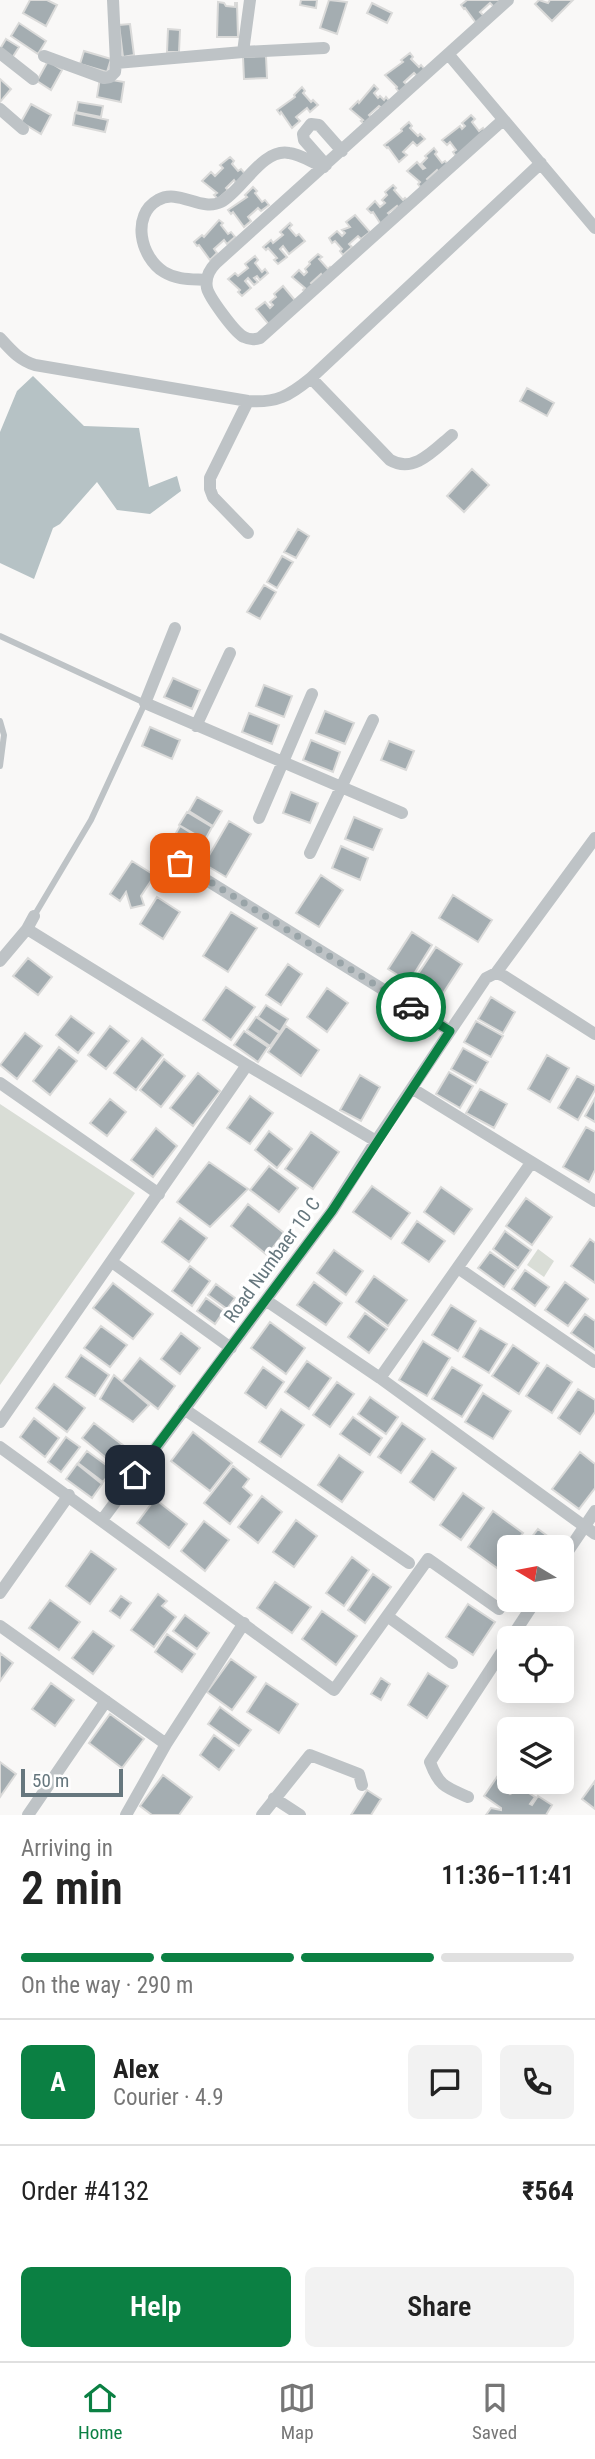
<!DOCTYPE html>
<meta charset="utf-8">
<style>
:root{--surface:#fff;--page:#f2f2f2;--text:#222;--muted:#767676;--line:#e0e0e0;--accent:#0b8043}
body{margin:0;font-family:"Roboto Condensed",sans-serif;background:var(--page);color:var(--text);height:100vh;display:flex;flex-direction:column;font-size:26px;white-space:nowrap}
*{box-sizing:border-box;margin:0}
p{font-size:23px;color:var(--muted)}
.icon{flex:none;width:38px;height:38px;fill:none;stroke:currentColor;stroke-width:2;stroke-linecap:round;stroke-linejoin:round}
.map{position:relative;height:1815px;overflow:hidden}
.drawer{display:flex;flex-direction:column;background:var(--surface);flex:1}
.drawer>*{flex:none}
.needle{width:46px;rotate:280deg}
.fabs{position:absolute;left:497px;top:1535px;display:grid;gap:14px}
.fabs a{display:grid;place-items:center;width:77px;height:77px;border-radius:10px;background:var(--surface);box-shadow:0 4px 18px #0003;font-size:35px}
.scale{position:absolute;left:21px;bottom:18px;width:102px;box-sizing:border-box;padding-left:7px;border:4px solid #66777e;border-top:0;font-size:19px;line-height:24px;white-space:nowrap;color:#66777e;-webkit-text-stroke:5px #fff;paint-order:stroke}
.pin{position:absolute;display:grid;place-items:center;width:60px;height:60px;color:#fff;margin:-30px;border-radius:14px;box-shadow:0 4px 10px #0006}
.courier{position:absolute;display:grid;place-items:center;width:70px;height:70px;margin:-35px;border:5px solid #0b8043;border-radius:50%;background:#fff;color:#222;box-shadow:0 2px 9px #0007}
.summary em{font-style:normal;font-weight:600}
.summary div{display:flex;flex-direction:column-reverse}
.summary{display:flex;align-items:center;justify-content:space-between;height:119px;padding:0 21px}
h1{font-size:46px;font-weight:600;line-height:52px}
.bar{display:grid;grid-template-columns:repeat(4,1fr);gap:10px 7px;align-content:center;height:84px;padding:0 21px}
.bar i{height:9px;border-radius:5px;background:var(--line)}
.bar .active{background:var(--accent)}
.bar p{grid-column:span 4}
.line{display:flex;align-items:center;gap:18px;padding:0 21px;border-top:2px solid var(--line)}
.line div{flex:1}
.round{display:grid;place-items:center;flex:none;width:74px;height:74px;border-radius:10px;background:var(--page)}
.button{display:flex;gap:14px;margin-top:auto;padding:14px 21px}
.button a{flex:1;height:80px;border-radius:10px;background:var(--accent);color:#fff;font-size:28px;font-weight:600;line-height:80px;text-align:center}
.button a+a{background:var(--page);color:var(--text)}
.tab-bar{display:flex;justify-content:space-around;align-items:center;height:98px;border-top:2px solid var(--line);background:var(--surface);font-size:19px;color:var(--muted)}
.tab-bar a{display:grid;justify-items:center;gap:4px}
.tab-bar .active{color:var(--accent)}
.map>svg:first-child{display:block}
</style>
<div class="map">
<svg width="595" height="1815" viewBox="0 0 595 1815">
<rect width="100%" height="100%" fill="#f9f8f7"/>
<path fill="#d9ddd6" d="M0,1104L135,1193L0,1385Z
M538,1249L554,1261L544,1277L527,1265Z"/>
<path fill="#b6c2c5" d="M33,376L84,426L139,428L149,487L177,476L181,491L150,514L117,510L97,482L60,524L53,528L34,579L0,563V432L17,391Z"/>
<path fill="#a4adb1" stroke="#dadad9" stroke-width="2" d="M30,0H47L57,5L46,26L23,13Z
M301,0H317L316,8L300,5Z
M329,0L347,2L337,34L320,28Z
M467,0H502L494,7L490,3L480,12L484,16L476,23L465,8L464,9L461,5Z
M539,0L548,3L550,0H573L552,21L535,4Z
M218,2L224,3L226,6L235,7V3H237L238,37H217Z
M372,3L392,13L387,23L367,13Z
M19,23L46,41L38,54L11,36Z
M130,24L134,55L123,57L119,25Z
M168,29L180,30L179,52H167Z
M6,39L19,47L12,58L0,49Z
M84,51L111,59L107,72L80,64Z
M410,53L413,57L411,59L419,67L421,65L425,70L418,77L414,73L404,82L408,86L400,93L396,88L397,87L385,75L403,62L401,60Z
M266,56L267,78L244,79L243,57Z
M48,61L62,70L51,90L37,81Z
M100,78L124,82L121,102L97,97Z
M0,79L11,89L0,102Z
M374,85L378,89L374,93L378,98L380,96L384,100L386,97L390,102L383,109L379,106L369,115L373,119L366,126L361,121L363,120L350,109L358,101L359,103Z
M302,87L305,91L303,93L311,102L313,100L318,105L310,112L307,108L296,117L300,121L292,128L281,112L280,114L277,110L295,97L294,95Z
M78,102L103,106L101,117L76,112Z
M31,104L51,115L41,134L21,122Z
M75,113L108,120L105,132L73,125Z
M471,115L475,119L472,122L479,131L483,128L486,133L457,158L453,152L456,150L450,142L447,145L442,140L460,126L462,129L465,126L462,123Z
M409,122L412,126L410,128L418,136L420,134L425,139L417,146L413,142L403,152L407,155L399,162L388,147L387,148L384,145L402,131L401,129Z
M434,148L437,152L435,154L442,163L445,161L449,166L440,174L437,170L427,179L430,182L422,189L418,184L420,182L407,171L417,162L423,169L425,168L421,164L427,158L425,156Z
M230,157L234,161L232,164L238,171L241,169L246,175L236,183L234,180L226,188L228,190L218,199L214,195L217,193L202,181L211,172L215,176L223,168L220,165Z
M393,185L396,188L394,190L403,200L405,198L409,202L400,210L397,206L388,213L392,217L382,226L373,212L371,213L367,209L375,201L380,207L385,203L382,200L387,195L385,192Z
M253,187L257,191L255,193L262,202L265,200L269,205L261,211L258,208L248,217L251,221L244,227L233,212L231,214L228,210L247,197L245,195Z
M355,215L370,232L361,239L358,236L349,244L352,247L343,255L340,251L342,249L335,241L332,243L329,238L337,231L342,236L345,233L342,230L350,227L346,222Z
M219,220L223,223L221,225L228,234L231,232L235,237L227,244L224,240L214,249L217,253L210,260L199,245L197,246L194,242L202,235L204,237Z
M290,223L292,225L289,228L296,236L299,234L305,241L289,254L283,246L280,249L287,257L278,264L274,260L277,258L268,248L266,250L263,247L271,240L273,243L283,235L280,232Z
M318,254L322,257L319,259L328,269L330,267L333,271L325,279L321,274L311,283L315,288L307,294L303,290L305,288L292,277L299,270L304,275L307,272L305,269L310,264L309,262Z
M255,256L258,260L255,263L262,272L265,269L268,273L260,280L257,276L254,278L258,282L254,285L248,278L245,281L251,288L242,296L238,292L240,290L228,279L235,273L238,276L248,268L245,264Z
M283,286L298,304L271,327L256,309L265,302L270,308L273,305L270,302L276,297L274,294Z
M527,388L554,403L547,416L520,401Z
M472,469L489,485L464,512L447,496Z
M298,529L309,536L296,558L284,552Z
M282,556L293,562L277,588L267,582Z
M264,585L276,592L260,619L247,612Z
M173,678L200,690L192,709L164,697Z
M264,685L292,696L284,717L256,706Z
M325,711L354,723L345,744L316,733Z
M249,713L279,725L272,744L242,732Z
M150,727L180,740L172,759L142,746Z
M311,740L340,752L333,772L303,760Z
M389,741L414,751L406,770L381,760Z
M291,792L318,803L310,823L283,813Z
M197,797L222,811L213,826L189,811Z
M187,812L212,827L205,840L179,825Z
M354,817L382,829L373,850L345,839Z
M229,821L251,834L226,877L204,864Z
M180,826L204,841L195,857L171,842Z
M341,846L368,858L360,880L332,868Z
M132,861L162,880L158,886L151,881L141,896L144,905L131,908L126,892L120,901L110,894Z
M321,875L343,890L319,927L296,913Z
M453,895L492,920L478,942L439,918Z
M157,897L180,912L163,939L140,924Z
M231,912L257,928L228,972L203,956Z
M412,932L432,945L409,982L388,969Z
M436,947L462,964L440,998L414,980Z
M28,958L52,977L38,995L13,976Z
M288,964L302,974L281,1005L266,995Z
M226,987L255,1007L231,1040L203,1020Z
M327,988L348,1003L327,1032L307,1017Z
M491,997L515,1012L503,1033L478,1019Z
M266,1005L288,1019L280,1032L258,1017Z
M71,1016L94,1033L78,1053L56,1035Z
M256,1017L279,1033L270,1046L247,1030Z
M476,1021L503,1036L491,1057L464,1042Z
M110,1026L129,1041L106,1069L88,1055Z
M286,1026L319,1050L301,1076L268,1052Z
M244,1031L268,1047L258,1062L234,1045Z
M25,1033L42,1046L17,1079L0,1065Z
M142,1038L163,1055L136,1090L114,1073Z
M59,1047L77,1061L50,1095L33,1081Z
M463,1048L488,1062L476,1083L451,1069Z
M547,1055L569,1068L550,1102L528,1089Z
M164,1059L185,1076L161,1107L140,1090Z
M449,1072L473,1086L460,1108L436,1094Z
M198,1073L220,1091L193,1126L170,1108Z
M360,1075L380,1087L361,1121L340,1110Z
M577,1076L595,1086V1090L578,1120L558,1108Z
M480,1089L507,1104L494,1128L466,1113Z
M250,1096L273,1113L250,1144L227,1128Z
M595,1098V1122L585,1116Z
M110,1099L126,1112L107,1136L90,1123Z
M586,1127L595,1132V1170L589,1182L563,1167Z
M156,1128L177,1146L153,1177L131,1160Z
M269,1131L292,1149L277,1168L255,1150Z
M311,1132L339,1152L313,1189L285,1169Z
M209,1162L248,1189L210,1227L177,1202Z
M269,1166L298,1188L279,1212L250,1190Z
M372,1186L410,1213L391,1239L353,1212Z
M441,1187L472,1209L454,1234L424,1212Z
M526,1198L552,1217L532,1245L506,1226Z
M248,1204L284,1233L267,1255L231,1226Z
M180,1218L207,1238L189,1262L162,1242Z
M417,1221L445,1241L429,1262L402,1243Z
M505,1231L531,1250L518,1268L493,1249Z
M590,1239L595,1243V1283L571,1266Z
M334,1250L363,1271L346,1295L317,1273Z
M490,1252L516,1270L504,1287L478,1268Z
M190,1266L210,1281L192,1306L172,1291Z
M525,1270L549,1287L535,1306L512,1289Z
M374,1276L407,1300L388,1326L356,1302Z
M314,1282L342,1303L326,1325L297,1305Z
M565,1282L588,1299L568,1326L545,1310Z
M113,1283L153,1314L133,1339L93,1308Z
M216,1284L235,1298L227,1309L208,1295Z
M206,1298L224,1311L215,1324L197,1311Z
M451,1305L476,1321L458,1351L432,1335Z
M365,1313L387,1329L369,1353L348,1337Z
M585,1314L595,1321V1350L571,1333Z
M270,1322L305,1348L286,1374L251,1348Z
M101,1326L127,1345L110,1367L84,1348Z
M480,1328L507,1344L489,1373L463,1357Z
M181,1333L200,1348L180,1374L161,1359Z
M423,1341L450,1358L427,1396L399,1380Z
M513,1345L539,1363L519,1394L492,1376Z
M81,1355L109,1375L95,1396L66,1377Z
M140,1358L175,1386L158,1409L122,1381Z
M307,1361L331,1378L309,1409L285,1392Z
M547,1365L572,1382L552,1413L526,1396Z
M263,1367L284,1382L266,1408L245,1393Z
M452,1367L482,1385L462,1417L432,1399Z
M114,1375L149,1405L133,1422L100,1399Z
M337,1382L354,1394L330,1427L313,1415Z
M54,1384L85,1408L67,1432L36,1408Z
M578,1389L595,1400V1412L580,1434L558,1418Z
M483,1393L511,1411L493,1439L465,1422Z
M370,1397L398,1417L386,1434L358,1414Z
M281,1409L304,1425L281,1457L259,1442Z
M353,1417L382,1438L370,1455L340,1434Z
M34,1418L59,1438L45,1457L20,1437Z
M94,1423L124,1446L111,1462L82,1438Z
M402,1423L425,1439L401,1473L378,1457Z
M193,1432L232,1463L210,1491L171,1461Z
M66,1437L80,1447L61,1472L48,1462Z
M87,1451L113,1470L103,1482L78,1463Z
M432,1451L456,1468L434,1500L410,1482Z
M580,1452L595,1464V1488L579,1509L552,1489Z
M339,1455L363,1472L342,1502L318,1485Z
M77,1464L102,1484L92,1498L66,1479Z
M233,1466L249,1479L243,1487L252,1495L230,1524L204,1503Z
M463,1493L484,1508L461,1540L440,1525Z
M262,1496L282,1512L258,1543L238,1527Z
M155,1499L187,1524L169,1548L137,1523Z
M493,1511L523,1533L512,1547H509V1551L497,1568L468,1547Z
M296,1520L317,1536L294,1567L273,1552Z
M204,1521L229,1540L205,1571L181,1551Z
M538,1529L557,1543L554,1547H524Z
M91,1551L116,1569L90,1604L66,1586Z
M352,1557L369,1570L344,1606L326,1593Z
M373,1574L391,1587L365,1623L348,1610Z
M275,1582L311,1607L292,1633L257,1608Z
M158,1594L167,1601L162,1606L176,1617L154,1647L131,1630Z
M121,1596L131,1603L120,1618L110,1611Z
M50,1600L80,1622L59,1650L29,1628Z
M468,1604L495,1622L473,1655L446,1637Z
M322,1611L357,1636L336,1665L302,1639Z
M185,1615L209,1633L197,1649L173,1631Z
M93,1631L114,1646L93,1674L72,1658Z
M167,1634L195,1654L182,1672L155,1652Z
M0,1653L13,1663L0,1681Z
M231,1659L256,1677L232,1710L207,1692Z
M428,1673L448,1686L427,1718L408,1705Z
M381,1678L390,1684L381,1700L371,1694Z
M51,1683L74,1700L55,1726L32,1709Z
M266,1683L298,1704L279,1733L247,1712Z
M220,1707L251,1730L239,1746L208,1724Z
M110,1714L144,1739L122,1768L89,1743Z
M214,1735L234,1750L219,1770L200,1755Z
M0,1762L16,1774L0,1797Z
M499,1774L508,1776L506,1784L511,1786L507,1792L510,1794L521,1788L535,1797L530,1804L532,1805L538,1796L552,1805L546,1815H486L491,1808L501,1810V1808L484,1796Z
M163,1775L192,1797L179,1815H152L140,1806Z
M595,1781V1809L582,1799Z
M367,1790L381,1799L371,1815H351Z"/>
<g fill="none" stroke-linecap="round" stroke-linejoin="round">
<path stroke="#bec3c6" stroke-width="6" d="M0,636L145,703L91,820L34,916
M0,721L4,735L0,766"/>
<path stroke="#bec3c6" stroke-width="12" d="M113,0L116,63L243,52L324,48
M243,52L250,0
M0,53L33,79
M449,55L595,228
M44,56L104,78L110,77L115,72L116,63
M0,109L23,129
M503,120L260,338C254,340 250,340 244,337C235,333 209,297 207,288C205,278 209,270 216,263L508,0
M326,165L304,140L303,134L311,124L319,125L342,151
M206,280C192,279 177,280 164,272C140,257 131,215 158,200C178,188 201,212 221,202C242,191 262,148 289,153C300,154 313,163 324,167
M0,338C11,350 19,360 35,365L248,401C277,403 289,396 311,378L541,163
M311,378L390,460C414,474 434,450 452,435
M248,401L210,478V489L213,497L248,533
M175,628L145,703L402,813
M196,726L230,653
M259,818L312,694
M158,850L450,1031
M310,853L373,720
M27,929L247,1065L376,1141
M0,961L27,929L34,916
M496,973L595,838
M0,1083L159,1194
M413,1089L595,1201
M112,1262L231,1348
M458,1268L595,1362
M267,1301L380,1378L595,1534
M380,1378L531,1163
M184,1409L409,1563
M0,1422L247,1065
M0,1447L334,1690L428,1559L499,1609
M102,1520L332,1211L376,1141L486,978L496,973L504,976L595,1034
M562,1560L595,1511
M0,1593L69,1495
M387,1616L452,1663
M0,1626L166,1744
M511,1638L536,1600
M468,1797C445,1787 439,1786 430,1762L509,1641
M274,1798L300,1815
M28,1815L106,1701
M126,1815L166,1744L244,1623
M262,1815L310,1755L359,1774L362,1785"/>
</g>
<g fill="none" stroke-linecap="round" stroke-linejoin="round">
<path stroke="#99a4a8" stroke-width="7" stroke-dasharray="0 12.6" d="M180,863L411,1007"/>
<path stroke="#0b8043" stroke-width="9" d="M135,1475L332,1211L450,1031L411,1007"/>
</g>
<g text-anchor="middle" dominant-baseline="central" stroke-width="7" stroke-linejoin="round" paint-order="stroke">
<g font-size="19" fill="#66777e" stroke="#fff">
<text transform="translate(272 1260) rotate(-54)">Road Numbaer 10 C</text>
</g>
</g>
</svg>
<div class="fabs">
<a><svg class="needle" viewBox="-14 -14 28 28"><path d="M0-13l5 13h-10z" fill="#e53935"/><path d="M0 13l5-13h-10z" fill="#767676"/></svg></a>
<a><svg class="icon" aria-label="locate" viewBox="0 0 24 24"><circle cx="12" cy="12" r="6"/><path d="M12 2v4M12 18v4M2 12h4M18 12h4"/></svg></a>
<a><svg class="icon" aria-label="layers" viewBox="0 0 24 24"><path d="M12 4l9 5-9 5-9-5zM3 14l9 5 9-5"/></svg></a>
</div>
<div class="scale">50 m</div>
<div class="pin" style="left:180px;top:863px;background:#ea580c"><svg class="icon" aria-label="bag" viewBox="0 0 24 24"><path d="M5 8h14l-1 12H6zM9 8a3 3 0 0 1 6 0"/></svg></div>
<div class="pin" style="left:135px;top:1475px;background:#1f2937"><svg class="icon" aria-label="home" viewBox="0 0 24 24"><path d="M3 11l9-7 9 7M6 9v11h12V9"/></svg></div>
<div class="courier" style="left:411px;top:1007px"><svg class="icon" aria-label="car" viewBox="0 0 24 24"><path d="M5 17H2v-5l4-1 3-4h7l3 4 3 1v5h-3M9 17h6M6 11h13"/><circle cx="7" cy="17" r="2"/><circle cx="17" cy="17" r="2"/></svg></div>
</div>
<section class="drawer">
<div class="summary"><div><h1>2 min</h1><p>Arriving in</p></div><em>11:36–11:41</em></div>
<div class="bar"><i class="active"></i><i class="active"></i><i class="active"></i><i></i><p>On the way · 290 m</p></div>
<div class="line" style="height:126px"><b class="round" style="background:var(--accent);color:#fff">A</b><div><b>Alex</b><p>Courier · 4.9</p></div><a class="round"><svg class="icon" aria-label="chat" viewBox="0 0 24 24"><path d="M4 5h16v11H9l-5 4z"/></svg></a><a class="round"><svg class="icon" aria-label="phone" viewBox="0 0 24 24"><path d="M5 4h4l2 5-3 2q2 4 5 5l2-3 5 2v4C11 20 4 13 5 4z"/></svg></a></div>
<div class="line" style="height:91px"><div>Order #4132</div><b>₹564</b></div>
<div class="button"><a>Help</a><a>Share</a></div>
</section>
<nav class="tab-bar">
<a class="active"><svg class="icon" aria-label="home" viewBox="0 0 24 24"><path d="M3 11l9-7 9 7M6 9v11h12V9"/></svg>Home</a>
<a><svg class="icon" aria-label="map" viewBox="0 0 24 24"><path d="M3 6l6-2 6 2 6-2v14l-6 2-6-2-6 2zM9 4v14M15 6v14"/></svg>Map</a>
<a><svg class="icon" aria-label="saved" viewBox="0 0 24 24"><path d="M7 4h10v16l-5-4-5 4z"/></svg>Saved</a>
</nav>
